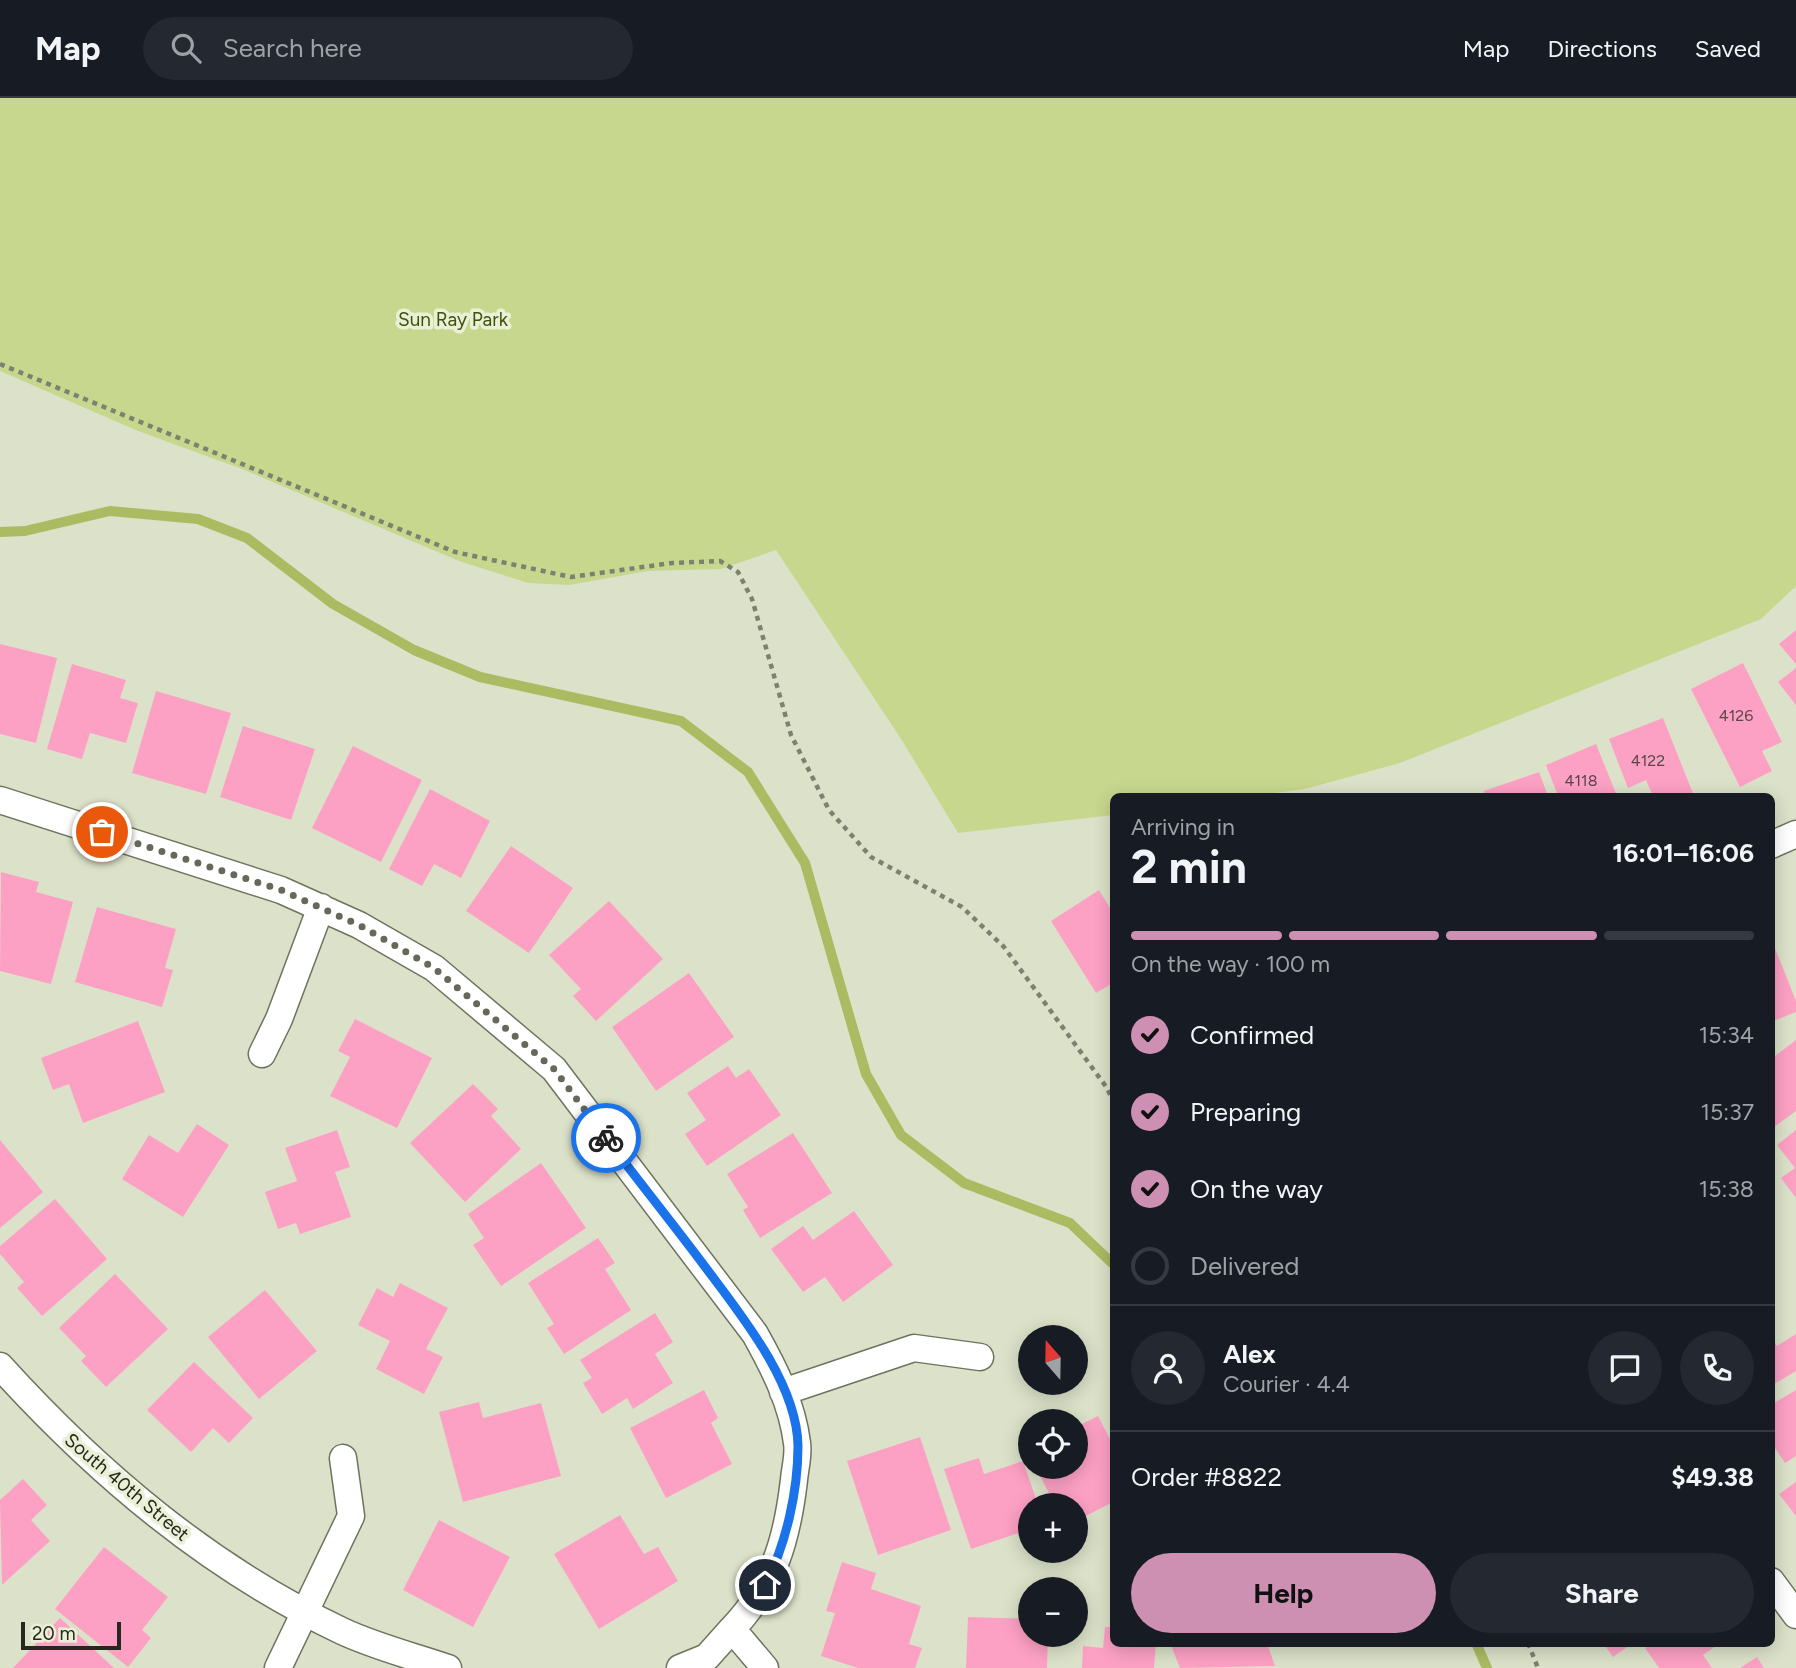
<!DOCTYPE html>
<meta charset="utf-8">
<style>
:root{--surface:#171b24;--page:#242831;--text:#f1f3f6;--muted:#9ea1a6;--line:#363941;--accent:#cd8fb2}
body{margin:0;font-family:Figtree,sans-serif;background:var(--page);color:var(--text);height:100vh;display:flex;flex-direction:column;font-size:26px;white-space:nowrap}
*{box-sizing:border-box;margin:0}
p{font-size:23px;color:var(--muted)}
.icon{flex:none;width:38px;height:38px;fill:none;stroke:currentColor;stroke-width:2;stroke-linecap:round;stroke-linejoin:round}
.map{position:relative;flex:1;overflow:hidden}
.panel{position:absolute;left:1110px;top:695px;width:665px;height:854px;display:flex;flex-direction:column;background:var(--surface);border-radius:10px;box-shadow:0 4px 18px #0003}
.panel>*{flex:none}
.needle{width:46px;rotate:340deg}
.controls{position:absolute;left:1018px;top:1227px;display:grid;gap:14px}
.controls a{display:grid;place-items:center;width:70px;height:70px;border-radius:50%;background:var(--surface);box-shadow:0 4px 18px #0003;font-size:35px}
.scale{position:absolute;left:21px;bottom:18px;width:100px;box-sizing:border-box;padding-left:7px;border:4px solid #25281e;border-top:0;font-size:19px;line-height:24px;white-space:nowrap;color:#25281e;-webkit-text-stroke:5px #eaf0d6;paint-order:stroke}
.pin{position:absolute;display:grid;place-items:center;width:60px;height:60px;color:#fff;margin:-30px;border:4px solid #fff;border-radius:50%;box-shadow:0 2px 7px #0007}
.courier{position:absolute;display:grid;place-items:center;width:70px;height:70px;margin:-35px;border:5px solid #1a73e8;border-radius:50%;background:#fff;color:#222;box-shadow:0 2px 9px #0007}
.headline em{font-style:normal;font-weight:700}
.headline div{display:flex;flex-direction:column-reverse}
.headline{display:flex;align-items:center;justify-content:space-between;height:119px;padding:0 21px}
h1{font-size:46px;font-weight:700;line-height:52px}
.bar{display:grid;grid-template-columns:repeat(4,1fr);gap:10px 7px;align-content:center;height:84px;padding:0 21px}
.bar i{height:9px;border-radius:5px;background:var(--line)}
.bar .active{background:var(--accent)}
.bar p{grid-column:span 4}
.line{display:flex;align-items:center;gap:18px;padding:0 21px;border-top:2px solid var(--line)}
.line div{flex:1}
.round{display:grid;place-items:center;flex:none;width:74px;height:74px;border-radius:37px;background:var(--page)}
ol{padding:0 21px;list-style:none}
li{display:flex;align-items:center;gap:21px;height:77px}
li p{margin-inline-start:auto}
li .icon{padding:7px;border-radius:50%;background:var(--accent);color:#111;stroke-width:4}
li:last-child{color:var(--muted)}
li i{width:38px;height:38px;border:4px solid var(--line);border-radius:50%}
.cta{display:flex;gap:14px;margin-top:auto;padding:14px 21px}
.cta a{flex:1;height:80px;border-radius:42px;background:var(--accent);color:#111;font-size:28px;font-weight:700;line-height:80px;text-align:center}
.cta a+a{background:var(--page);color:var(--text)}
header{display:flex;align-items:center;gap:42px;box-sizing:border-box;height:98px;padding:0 35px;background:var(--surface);border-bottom:2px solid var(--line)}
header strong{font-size:33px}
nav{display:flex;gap:38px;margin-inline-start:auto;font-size:24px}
.search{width:490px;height:63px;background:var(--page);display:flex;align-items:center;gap:18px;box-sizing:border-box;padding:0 24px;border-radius:38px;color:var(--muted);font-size:26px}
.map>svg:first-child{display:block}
</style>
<header>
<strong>Map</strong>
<div class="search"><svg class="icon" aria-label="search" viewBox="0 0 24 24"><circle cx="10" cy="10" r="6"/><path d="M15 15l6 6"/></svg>Search here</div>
<nav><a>Map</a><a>Directions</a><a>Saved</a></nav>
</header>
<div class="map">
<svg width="1796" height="1570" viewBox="0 0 1796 1570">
<rect width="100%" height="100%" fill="#dce2c9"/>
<path fill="#c8d78e" d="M0,0H1796V488L1761,521L1400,665L1305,691L1252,698H1113V717L958,735L903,644L776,452L721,471L648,473L569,487L528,485L459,463L242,371L138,333L0,273Z"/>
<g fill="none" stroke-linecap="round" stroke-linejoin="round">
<path stroke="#aabb62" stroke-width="10" d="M0,434L25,433L110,413L198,421L247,440L333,506L414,552L480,579L681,623L748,674L805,765L866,976L901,1037L964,1085L1070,1125L1113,1166
M1476,1545L1487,1570"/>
</g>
<path fill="#fda1c4" d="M1796,532V566L1779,546Z
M0,546L57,560L36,645L0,636Z
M1743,565L1782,644L1762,653L1772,673L1740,689L1691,591Z
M72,566L126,582L120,600L138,605L126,645L90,635L82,661L47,651Z
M1796,570V607L1778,584Z
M156,593L231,615L206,696L132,675Z
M1663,620L1694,698H1653L1646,682L1628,690L1609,641Z
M243,628L315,651L291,722L220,699Z
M1596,646L1617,698H1558L1546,667Z
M353,648L422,682L381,764L312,730Z
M1539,674L1548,698H1486L1484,693Z
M430,691L490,723L461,780L434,766L422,788L389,771Z
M511,748L573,790L529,855L466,813Z
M1,774L39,784L36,794L73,804L51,886L0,873Z
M1099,792L1113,815V885L1096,895L1051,823Z
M609,803L663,861L596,923L573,898L581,891L549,857Z
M97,809L176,831L165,870L173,872L162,909L75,884Z
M1771,840L1796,903V914L1771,924Z
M689,875L734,939L656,993L612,929Z
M355,921L432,960L397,1030L330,998L350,959L338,953Z
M138,923L165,994L83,1025L69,986L53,992L41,960Z
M1796,942V1013L1771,1031V961Z
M728,968L736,980L749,971L781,1017L707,1068L685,1036L706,1022L687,995Z
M473,986L498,1011L491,1018L521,1051L465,1104L410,1045Z
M197,1026L229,1047L183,1119L122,1081L149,1037L178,1055Z
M337,1032L350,1069L335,1074L351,1119L300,1136L296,1125L278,1131L265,1094L297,1083L285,1050Z
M1796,1032V1100L1781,1080L1795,1070L1777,1047Z
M793,1035L832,1095L760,1140L743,1112L748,1109L727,1076Z
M0,1042L43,1094L0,1130Z
M541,1065L586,1130L501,1188L473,1147L484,1140L468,1116Z
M55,1101L107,1161L42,1218L17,1190L24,1184L0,1156V1148Z
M854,1113L893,1167L843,1204L825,1179L803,1194L771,1151L803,1128L813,1142Z
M598,1140L615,1165L605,1171L631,1212L564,1256L547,1230L554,1226L528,1185Z
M115,1176L168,1231L106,1289L81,1263L86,1258L59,1230Z
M400,1185L448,1210L426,1251L443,1259L424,1296L376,1271L390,1243L358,1227L377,1190L393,1199Z
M265,1192L317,1253L259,1301L208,1239Z
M655,1215L673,1244L655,1256L673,1285L633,1311L627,1300L602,1316L583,1285L592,1280L580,1262Z
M1796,1236V1273L1771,1288V1238L1777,1248Z
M194,1264L253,1320L229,1345L213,1330L191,1354L147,1312Z
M704,1292L718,1320L711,1325L732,1366L666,1400L630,1330Z
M1796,1292V1358L1785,1365L1775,1350L1771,1353V1307Z
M479,1304L483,1320L541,1305L561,1378L463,1404L439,1314Z
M1098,1318L1113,1347V1404L1076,1423V1407H1055L1035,1368H1076V1329Z
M920,1339L951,1432L878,1457L847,1363Z
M979,1360L984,1376L1023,1363L1038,1407H1031V1431L971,1451L944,1371Z
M23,1381L47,1407L31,1422L50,1443L2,1487L0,1402Z
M1796,1384V1418L1779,1396Z
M620,1417L644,1456L658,1449L678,1483L599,1531L554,1456Z
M439,1422L510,1459L473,1529L403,1492Z
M104,1449L168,1499L142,1532L151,1540L128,1569L55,1511Z
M842,1464L876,1475L871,1491L921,1508L909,1546L922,1550L915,1570H858L821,1558L835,1515L826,1513Z
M968,1519L1031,1521V1536H1048L1047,1570H966Z
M60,1520L114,1570H13Z
M1105,1529H1113V1545H1156L1154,1570H1082L1083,1548L1103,1550Z
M1170,1545H1267L1275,1568L1180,1570Z
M1603,1545H1633L1613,1559Z
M1652,1545H1720L1703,1557L1712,1570H1659L1645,1550Z
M1757,1559L1764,1570H1740Z"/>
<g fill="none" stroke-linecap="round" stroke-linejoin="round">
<defs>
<path id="street" d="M0,702L281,792L359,827L434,870L554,971L755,1236C774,1270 792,1305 797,1345C799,1356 795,1370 794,1382C787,1442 774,1487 732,1531
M1771,747L1796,736
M262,956L279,921L321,809
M0,1268C98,1376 209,1470 342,1533C376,1549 413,1558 448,1570
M783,1294L914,1250L980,1259
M1771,1483L1796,1517
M278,1570L351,1418L343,1360
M680,1570L707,1559L732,1531L765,1570"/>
</defs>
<use href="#street" stroke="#6e735d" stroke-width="29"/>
<path stroke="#7d8170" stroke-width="4.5" stroke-dasharray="5 5" stroke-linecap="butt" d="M0,266L455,454L571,479L672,465L720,463L738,474L752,501L791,637L829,712L871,759L962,809L1004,849L1107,990L1113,1003
M1528,1545L1538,1570"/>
<use href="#street" stroke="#fff" stroke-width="26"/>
</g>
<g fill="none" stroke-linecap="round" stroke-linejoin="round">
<path stroke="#65695a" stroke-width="7" stroke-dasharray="0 12.6" d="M102,734L281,792L359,827L434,870L554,971L606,1040"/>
<path stroke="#1a73e8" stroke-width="9" d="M606,1040C637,1081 669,1121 700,1162C737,1212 797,1283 798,1348C798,1393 786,1447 765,1487"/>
</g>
<g text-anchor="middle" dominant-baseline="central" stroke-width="7" stroke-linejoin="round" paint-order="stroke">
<g font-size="16" fill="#5b4648">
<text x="1736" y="617">4126</text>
<text x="1648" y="662">4122</text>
<text x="1581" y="682">4118</text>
</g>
<g font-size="19" fill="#454f0c" stroke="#eaf0d6">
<text x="453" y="221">Sun Ray Park</text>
</g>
<g font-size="19" fill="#25281e" stroke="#eaf0d6">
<text transform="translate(127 1389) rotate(40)">South 40th Street</text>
</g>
</g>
</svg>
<div class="controls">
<a><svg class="needle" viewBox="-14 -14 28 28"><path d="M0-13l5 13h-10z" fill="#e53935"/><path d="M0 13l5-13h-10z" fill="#9ea1a6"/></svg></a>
<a><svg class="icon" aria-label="locate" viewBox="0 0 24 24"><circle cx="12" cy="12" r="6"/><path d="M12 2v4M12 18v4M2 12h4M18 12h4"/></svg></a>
<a>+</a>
<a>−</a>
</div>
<div class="scale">20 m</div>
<div class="pin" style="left:102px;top:734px;background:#ea580c"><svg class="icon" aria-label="bag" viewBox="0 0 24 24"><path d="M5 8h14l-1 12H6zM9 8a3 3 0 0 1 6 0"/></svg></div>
<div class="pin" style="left:765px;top:1487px;background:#1f2937"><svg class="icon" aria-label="home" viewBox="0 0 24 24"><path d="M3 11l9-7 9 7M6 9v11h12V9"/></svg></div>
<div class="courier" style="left:606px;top:1040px"><svg class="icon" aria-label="bike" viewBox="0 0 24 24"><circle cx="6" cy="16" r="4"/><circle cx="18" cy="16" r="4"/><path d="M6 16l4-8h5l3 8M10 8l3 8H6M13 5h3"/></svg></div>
<section class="panel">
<div class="headline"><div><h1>2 min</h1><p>Arriving in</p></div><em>16:01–16:06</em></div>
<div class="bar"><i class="active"></i><i class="active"></i><i class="active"></i><i></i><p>On the way · 100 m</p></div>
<ol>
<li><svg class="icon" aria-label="check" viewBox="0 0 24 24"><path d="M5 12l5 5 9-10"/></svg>Confirmed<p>15:34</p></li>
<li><svg class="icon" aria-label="check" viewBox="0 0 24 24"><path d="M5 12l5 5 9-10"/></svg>Preparing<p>15:37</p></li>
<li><svg class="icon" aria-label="check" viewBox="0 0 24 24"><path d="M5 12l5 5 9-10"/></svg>On the way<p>15:38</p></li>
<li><i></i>Delivered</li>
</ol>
<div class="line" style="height:126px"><a class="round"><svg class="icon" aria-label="person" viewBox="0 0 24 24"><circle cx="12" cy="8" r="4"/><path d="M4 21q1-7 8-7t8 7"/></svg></a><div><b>Alex</b><p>Courier · 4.4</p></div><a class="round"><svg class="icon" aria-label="chat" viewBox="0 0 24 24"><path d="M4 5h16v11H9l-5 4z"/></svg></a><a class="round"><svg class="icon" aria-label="phone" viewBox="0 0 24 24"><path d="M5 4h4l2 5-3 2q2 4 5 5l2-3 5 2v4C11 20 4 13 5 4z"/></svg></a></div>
<div class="line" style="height:91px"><div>Order #8822</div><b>$49.38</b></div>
<div class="cta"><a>Help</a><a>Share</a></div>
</section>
</div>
